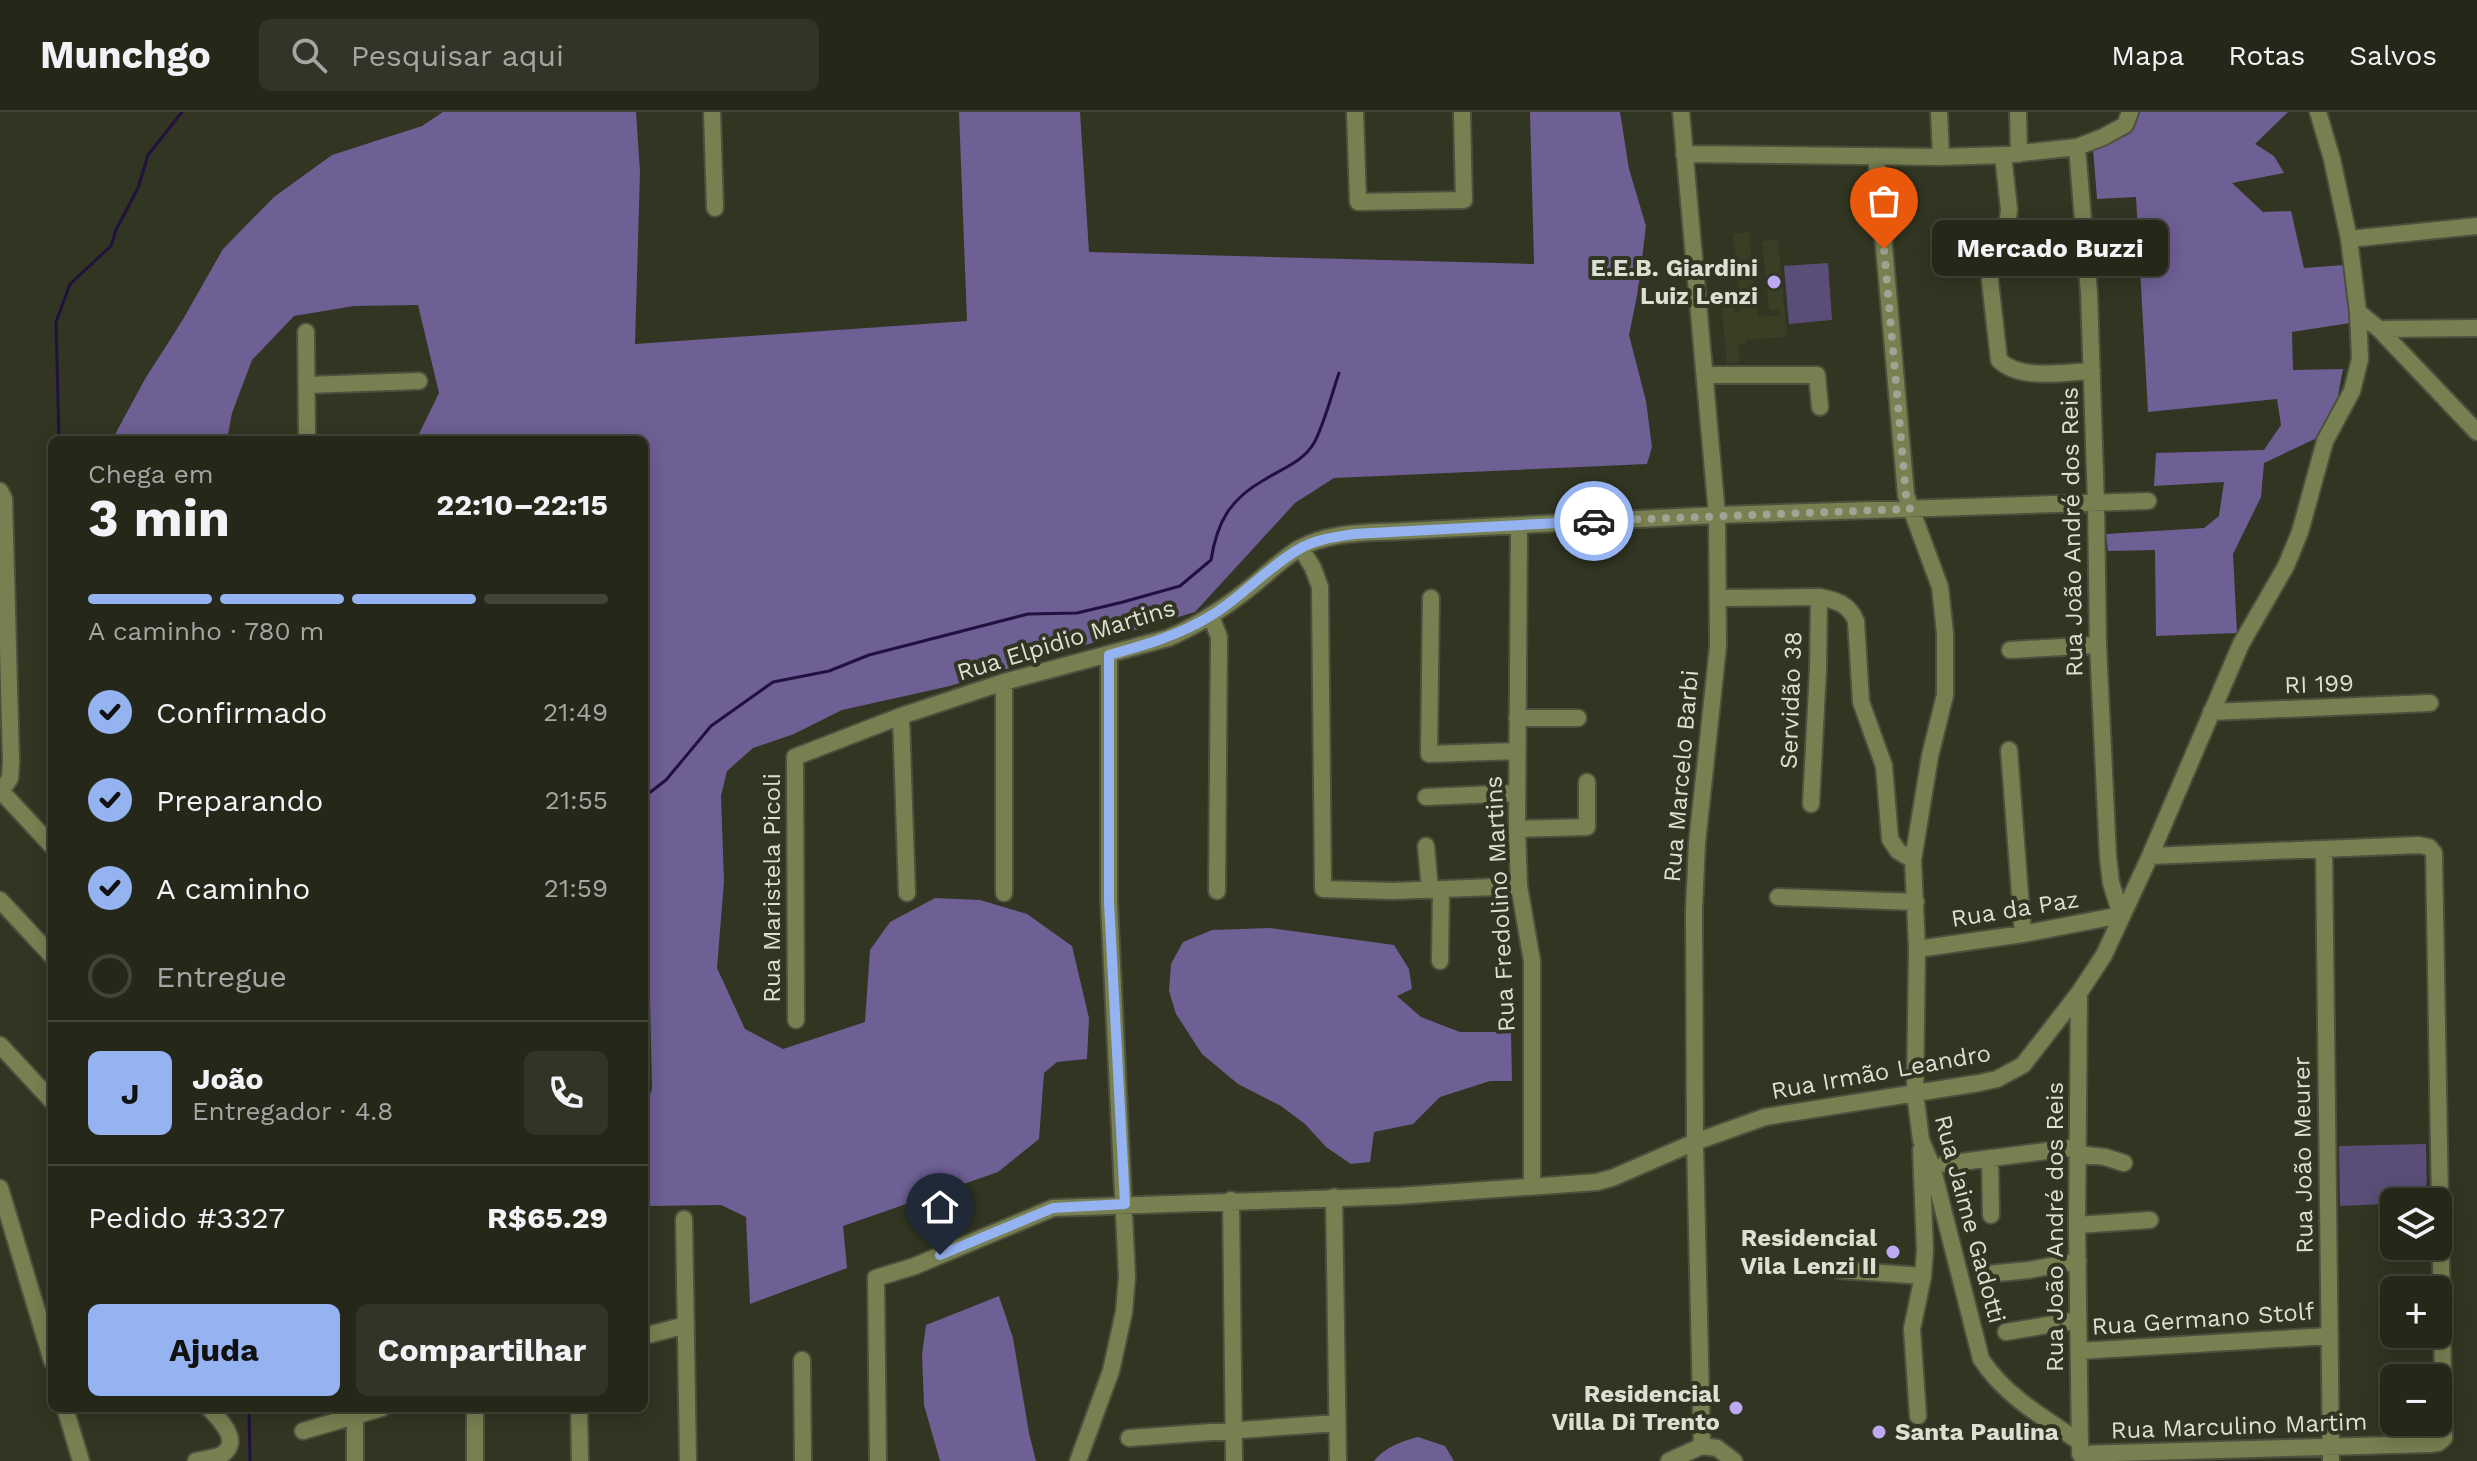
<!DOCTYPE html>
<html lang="pt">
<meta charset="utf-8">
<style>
:root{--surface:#252819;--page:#313426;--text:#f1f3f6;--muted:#a3a6a2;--line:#424438;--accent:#95b2f1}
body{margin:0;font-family:"Work Sans",sans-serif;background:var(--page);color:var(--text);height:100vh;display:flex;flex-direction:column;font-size:30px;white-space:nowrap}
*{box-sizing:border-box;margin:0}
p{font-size:26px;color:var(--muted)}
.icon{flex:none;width:44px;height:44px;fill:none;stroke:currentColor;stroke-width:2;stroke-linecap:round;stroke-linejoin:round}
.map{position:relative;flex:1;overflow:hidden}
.drawer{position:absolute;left:48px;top:324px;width:600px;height:976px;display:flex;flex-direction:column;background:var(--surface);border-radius:12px;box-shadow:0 4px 20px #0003,0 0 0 2px var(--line)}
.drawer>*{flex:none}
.buttons{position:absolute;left:2380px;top:1076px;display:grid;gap:16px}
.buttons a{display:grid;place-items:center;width:72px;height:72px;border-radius:12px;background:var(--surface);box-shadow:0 4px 20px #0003,0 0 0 2px var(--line);font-size:40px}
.pin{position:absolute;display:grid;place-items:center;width:68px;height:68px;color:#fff;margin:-82px -34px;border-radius:50% 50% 50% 0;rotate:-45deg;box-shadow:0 0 8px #0007}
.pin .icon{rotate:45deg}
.courier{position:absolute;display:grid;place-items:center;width:80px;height:80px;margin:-40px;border:6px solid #95b2f1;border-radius:50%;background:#fff;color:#222;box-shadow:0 2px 10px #0007}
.bubble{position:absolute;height:56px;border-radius:12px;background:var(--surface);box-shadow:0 4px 20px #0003,0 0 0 2px var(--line);font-size:26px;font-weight:700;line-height:56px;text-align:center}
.head em{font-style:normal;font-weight:700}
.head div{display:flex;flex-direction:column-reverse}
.head{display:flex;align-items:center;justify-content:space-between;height:136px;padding:0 40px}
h1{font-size:52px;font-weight:700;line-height:60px}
.bar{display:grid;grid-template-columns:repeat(4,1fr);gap:12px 8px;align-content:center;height:96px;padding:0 40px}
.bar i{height:10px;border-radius:6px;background:var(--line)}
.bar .active{background:var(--accent)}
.bar p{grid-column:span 4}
.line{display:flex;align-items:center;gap:20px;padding:0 40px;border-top:2px solid var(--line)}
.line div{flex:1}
.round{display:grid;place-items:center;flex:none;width:84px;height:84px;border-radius:12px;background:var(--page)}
ol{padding:0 40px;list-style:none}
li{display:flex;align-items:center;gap:24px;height:88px}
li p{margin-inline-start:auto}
li .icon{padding:8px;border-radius:50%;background:var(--accent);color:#111;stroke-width:4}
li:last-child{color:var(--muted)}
li i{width:44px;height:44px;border:4px solid var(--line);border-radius:50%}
.button{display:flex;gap:16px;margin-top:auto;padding:16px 40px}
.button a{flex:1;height:92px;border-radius:12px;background:var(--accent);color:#111;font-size:32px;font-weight:700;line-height:92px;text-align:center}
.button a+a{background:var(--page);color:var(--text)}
header{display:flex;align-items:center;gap:48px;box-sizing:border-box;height:112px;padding:0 40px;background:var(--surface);border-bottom:2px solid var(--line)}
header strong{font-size:38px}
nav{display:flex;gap:44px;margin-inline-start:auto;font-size:28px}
.search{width:560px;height:72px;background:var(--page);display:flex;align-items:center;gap:20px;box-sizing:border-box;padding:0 28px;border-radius:12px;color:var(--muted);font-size:30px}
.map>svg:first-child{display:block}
</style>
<header>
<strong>Munchgo</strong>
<div class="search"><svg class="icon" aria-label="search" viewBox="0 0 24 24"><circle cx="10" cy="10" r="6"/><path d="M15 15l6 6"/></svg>Pesquisar aqui</div>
<nav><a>Mapa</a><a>Rotas</a><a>Salvos</a></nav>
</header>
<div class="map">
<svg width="2477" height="1349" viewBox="0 0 2477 1349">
<rect width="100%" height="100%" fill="#313521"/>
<path fill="#3a3e24" d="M1749,120L1758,205L1779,203L1778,198H1769L1762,129L1778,128L1787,225L1746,228V232L1738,233L1740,250L1727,252L1721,187L1733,186L1735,200L1741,199L1733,122Z"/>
<path fill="#5a4e79" d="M1828,151L1832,208L1789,212L1784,154Z
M2426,1032L2427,1090L2340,1094L2339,1034Z"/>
<path fill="#6e5f95" d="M443,0H636L640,60L635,232L967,209L959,0H1080L1089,140L1534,152L1530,0H1620L1629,57L1646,114L1638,179L1629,223L1646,289L1652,335L1647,352L1334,366L1295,391L1195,500L950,574L842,598L794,622L753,636L727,659L721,684L724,769L717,856L745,917L783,937L865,910L870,838L890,810L935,786L980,788L1027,802L1072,834L1089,906L1087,947L1057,950L1044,961L1039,1027L998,1060L843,1114L847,1156L750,1192L746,1105L721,1093L650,1094L644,1060V1001L652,977L647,755L644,747V328H416L439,281L418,193L354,194L294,204L252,248L232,301L227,328H112L145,267L182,209L223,137L274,85L332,43L422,14Z
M2139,0H2288L2255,32L2274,44L2284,61L2232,71L2263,100L2291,99L2304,156L2344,153L2350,211L2292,220L2293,258L2343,257L2337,289L2319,325L2264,351L2261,385L2233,442L2237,521L2156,524L2155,438L2108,439L2106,422L2204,416L2219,404L2224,370L2154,374L2156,341L2264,338L2281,313L2277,287L2148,300L2136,85L2097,87L2093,36C2112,26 2133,23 2139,0Z
M1270,816L1394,833L1409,857L1412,877L1397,884L1421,905L1460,920H1511L1512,969H1490L1440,985L1413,1012L1374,1020L1370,1050L1351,1052L1326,1035L1305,1012L1281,994L1238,972L1202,942L1176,902L1169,879L1171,852L1183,830L1212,818Z
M999,1184L1013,1226L1029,1321L1036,1349H940L924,1293L922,1243L926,1213Z
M1418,1325L1445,1334L1454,1349H1374C1385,1335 1402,1329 1418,1325Z"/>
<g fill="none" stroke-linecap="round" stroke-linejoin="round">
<path stroke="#22113f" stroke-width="3" d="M59,328L56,210L70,172L111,134L116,118L138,76L148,43L182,0
M644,685L666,668L711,614L773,570L829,559L869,543L1028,502L1077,501L1123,490L1180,474L1211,448C1217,410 1230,387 1264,368C1281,357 1303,350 1314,331C1324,313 1332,281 1339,261
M249,1296L250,1349"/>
<defs>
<path id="minor" d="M712,0L715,96
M1355,0L1358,90L1464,88L1462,0
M1681,0L1717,403L1718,534L1697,731L1694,798L1695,1030L1702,1334
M1939,0L1941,45
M2018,0L2019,42
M2077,35L2089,181L2096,392L2098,533L2108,745L2111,771L2121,803
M1684,42L1941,45L2003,43L2077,35L2103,25L2125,13L2130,0
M2003,43L2009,97L2008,108L1991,152L1990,169L1999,248C2020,269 2064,260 2092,259
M1876,44L1906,383L1940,475L1945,521V583L1930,644L1913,748L1917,837L1915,981L1921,1028L1932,1054L1981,1247C2005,1284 2044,1306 2080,1330
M2349,127L2477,114
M2358,200L2379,217L2477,320
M2379,217L2477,216
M306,220L307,328
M1705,263H1817L1820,295
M307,273L419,269
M0,379L4,387L11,649L10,666L1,680
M1519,413L1517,717L1519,774L1532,849V1074
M1301,436L1313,456L1320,475L1323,777L1393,779L1519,774
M1431,486L1429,642L1517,639
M1718,486L1819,485C1836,488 1849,492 1856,509L1861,590L1884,654L1890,727L1898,739L1913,748
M1211,504L1219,525L1217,779
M2010,538L2098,533
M2211,600L2430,591
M901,604L907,781
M1517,606H1578
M2009,638L2023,822
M0,678L52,734
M1426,685L1517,681
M1811,692L1818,557L1819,485
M1517,717L1587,715V670
M1426,734L1430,778
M2324,737L2331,1349
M1004,781V570
M1778,785L1916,790
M0,788L52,844
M1917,837L2023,822L2121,803
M1440,849L1441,778
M2079,881L2077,1113L2080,1339
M796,908L795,645L901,604L1004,570L1168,526C1199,513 1226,495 1252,474C1267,462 1283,446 1300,436C1331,419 1369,421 1403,419L1717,403L2148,389
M0,933L52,989
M2077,1042L2105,1045L2124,1051
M1990,1046L1991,1103
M1945,1052L2078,1035
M0,1076L52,1249
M1334,1085L1338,1349
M1231,1088L1234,1349
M684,1107L688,1349
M2077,1113L2150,1108
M1839,1158L1923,1164
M1988,1162L2029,1158L2078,1149
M2006,1220L2078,1208
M644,1224L686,1213
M2079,1239L2330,1224
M802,1248L803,1349
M65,1296L81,1349
M355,1296V1349
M475,1296V1349
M579,1296L580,1349
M1918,1304L1912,1217L1923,1164L1925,1138L1921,1038
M303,1319L382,1296
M1129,1326L1337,1311
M1702,1334L1717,1336L1734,1349
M2080,1342L2430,1332L2438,1331L2444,1326L2434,741L2429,735L2419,733L2150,744
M196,1349C204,1347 217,1346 223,1342C242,1328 218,1306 209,1296
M878,1349L876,1166L915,1154L1053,1096L1399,1084L1597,1070L1612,1066L1695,1030L1765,1005L1979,971L1997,967L2023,953L2079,881L2104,843L2150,744L2241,532L2286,454L2300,420L2325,329L2352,279L2360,247L2358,200L2349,127L2332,47L2318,0
M1078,1349L1111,1259L1124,1200L1127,1165L1109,790V543
M1669,1349L1702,1334"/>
</defs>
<use href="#minor" stroke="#4c503d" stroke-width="20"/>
<use href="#minor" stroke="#788052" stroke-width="16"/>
</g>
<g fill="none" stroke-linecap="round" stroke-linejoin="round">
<path stroke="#a0a494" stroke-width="8" stroke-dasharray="0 14.4" d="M1594,409L1910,397L1906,383L1884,137"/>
<path stroke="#95b2f1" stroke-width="10" d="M940,1143L1053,1096L1125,1092L1109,790V543C1145,533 1180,523 1212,503C1243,484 1270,453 1301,436C1317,427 1336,425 1354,422L1594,409"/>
</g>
<g fill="#bea9f5" stroke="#313521" stroke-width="3">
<circle cx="1774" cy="170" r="8"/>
<circle cx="1893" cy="1140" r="8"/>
<circle cx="1736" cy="1296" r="8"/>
<circle cx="1879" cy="1320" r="8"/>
</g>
<g text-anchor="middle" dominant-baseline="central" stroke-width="8" stroke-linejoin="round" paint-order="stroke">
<g font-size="24" font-weight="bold" fill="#dcdfd2" stroke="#313521" text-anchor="end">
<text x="1758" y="156">E.E.B. Giardini<tspan x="1758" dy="28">Luiz Lenzi</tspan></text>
<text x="1877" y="1126">Residencial<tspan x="1877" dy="28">Vila Lenzi II</tspan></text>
<text x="1720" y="1282">Residencial<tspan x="1720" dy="28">Villa Di Trento</tspan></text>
<text x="1895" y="1320" text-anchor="start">Santa Paulina</text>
</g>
<g font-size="24" fill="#dcdfd2" stroke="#313521">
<text transform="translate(2072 420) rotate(-91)">Rua João André dos Reis</text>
<text transform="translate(1066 528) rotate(-17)">Rua Elpidio Martins</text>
<text transform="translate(2319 572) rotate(-2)">RI 199</text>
<text transform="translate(1791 588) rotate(-88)">Servidão 38</text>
<text transform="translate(1681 664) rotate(-85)">Rua Marcelo Barbi</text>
<text transform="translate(772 776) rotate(-90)">Rua Maristela Picoli</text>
<text transform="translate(1500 792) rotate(-93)">Rua Fredolino Martins</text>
<text transform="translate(2015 797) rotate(-9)">Rua da Paz</text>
<text transform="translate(1881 960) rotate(-10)">Rua Irmão Leandro</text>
<text transform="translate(2303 1043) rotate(-91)">Rua João Meurer</text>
<text transform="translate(1970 1107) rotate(75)">Rua Jaime Gadotti</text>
<text transform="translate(2055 1115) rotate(-90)">Rua João André dos Reis</text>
<text transform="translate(2203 1207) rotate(-4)">Rua Germano Stolf</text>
<text transform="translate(2239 1314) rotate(-2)">Rua Marculino Martim</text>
</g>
</g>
</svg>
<div class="buttons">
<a><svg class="icon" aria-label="layers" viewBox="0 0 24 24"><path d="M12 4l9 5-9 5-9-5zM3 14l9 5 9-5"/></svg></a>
<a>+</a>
<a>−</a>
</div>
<div class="pin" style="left:1884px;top:137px;background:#ea580c"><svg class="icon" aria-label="bag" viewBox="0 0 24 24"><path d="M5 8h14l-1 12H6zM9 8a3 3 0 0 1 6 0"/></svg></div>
<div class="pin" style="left:940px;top:1143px;background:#1f2937"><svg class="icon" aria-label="home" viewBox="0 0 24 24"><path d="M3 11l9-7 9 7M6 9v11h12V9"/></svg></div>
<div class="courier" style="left:1594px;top:409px"><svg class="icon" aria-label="car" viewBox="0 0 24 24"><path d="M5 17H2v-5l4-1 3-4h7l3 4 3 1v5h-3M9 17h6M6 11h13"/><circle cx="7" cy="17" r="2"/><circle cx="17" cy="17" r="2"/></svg></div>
<div class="bubble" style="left:1932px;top:108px;width:236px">Mercado Buzzi</div>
<section class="drawer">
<div class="head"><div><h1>3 min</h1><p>Chega em</p></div><em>22:10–22:15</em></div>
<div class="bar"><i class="active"></i><i class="active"></i><i class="active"></i><i></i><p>A caminho · 780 m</p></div>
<ol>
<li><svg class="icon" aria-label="check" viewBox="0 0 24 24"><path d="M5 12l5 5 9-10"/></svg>Confirmado<p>21:49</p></li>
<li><svg class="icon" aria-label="check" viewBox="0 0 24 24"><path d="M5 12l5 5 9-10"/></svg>Preparando<p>21:55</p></li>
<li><svg class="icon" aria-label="check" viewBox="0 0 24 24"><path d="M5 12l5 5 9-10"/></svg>A caminho<p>21:59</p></li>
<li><i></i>Entregue</li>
</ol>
<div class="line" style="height:144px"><b class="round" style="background:var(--accent);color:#111">J</b><div><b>João</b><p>Entregador · 4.8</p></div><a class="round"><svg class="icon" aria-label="phone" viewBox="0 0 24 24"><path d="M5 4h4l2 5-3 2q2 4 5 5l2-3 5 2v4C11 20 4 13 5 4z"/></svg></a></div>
<div class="line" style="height:104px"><div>Pedido #3327</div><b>R$65.29</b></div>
<div class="button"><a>Ajuda</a><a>Compartilhar</a></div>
</section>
</div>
